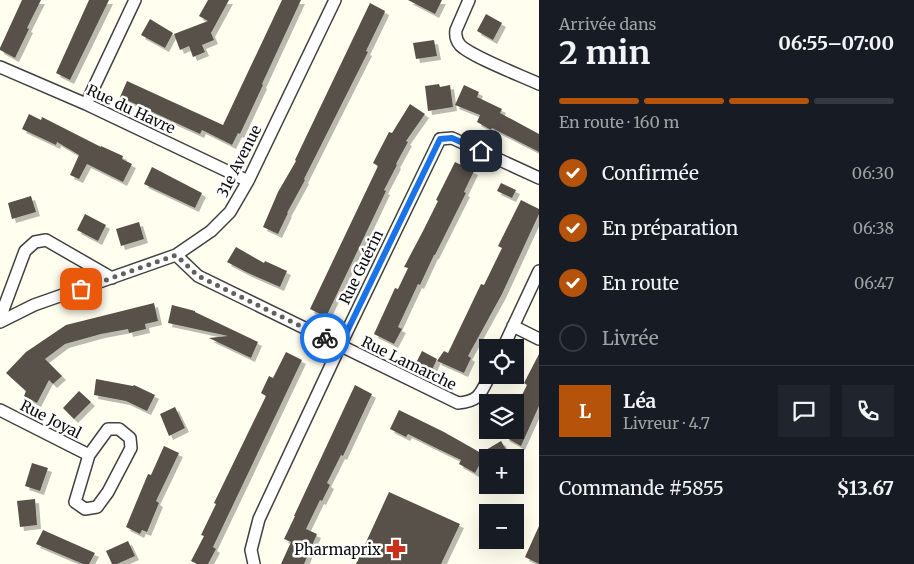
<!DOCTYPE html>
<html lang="fr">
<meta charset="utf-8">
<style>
:root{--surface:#171b24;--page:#20242c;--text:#f1f3f6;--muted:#9ea1a6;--line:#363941;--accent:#b45309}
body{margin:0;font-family:Merriweather,serif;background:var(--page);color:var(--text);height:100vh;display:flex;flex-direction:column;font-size:19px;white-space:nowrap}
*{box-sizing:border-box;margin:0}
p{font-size:16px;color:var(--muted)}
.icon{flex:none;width:28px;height:28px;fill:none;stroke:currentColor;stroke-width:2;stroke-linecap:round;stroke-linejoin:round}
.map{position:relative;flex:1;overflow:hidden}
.details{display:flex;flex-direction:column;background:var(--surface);width:375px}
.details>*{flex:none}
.buttons{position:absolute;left:479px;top:339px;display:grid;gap:10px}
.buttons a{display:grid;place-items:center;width:45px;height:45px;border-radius:0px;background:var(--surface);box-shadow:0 5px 20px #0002;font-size:25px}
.pin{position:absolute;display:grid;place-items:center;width:42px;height:42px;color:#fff;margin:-21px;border-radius:10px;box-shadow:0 2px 8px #0006}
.courier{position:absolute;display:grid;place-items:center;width:50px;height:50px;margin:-25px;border:4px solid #1a73e8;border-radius:50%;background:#fff;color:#222;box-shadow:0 1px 6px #0007}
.headline em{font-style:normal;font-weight:700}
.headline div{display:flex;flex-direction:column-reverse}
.headline{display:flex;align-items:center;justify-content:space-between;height:85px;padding:0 20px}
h1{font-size:32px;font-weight:700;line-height:38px}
.bar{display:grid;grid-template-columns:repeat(4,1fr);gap:8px 5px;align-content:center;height:60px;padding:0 20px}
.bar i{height:6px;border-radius:4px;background:var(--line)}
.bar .on{background:var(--accent)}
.bar p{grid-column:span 4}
.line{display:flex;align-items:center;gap:12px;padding:0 20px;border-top:1px solid var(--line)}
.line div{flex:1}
.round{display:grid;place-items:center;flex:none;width:52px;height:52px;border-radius:0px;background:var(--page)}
ol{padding:0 20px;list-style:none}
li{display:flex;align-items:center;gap:15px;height:55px}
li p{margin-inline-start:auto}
li .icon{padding:5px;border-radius:50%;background:var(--accent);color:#fff;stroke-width:4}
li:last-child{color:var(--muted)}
li i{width:28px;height:28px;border:2px solid var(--line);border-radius:50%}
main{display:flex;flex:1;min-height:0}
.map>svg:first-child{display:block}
</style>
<main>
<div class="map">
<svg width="539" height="564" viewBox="0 0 539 564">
<defs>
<filter id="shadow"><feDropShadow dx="4" dy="4" stdDeviation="0" flood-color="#0004"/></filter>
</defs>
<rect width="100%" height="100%" fill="#fffeef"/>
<path fill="#58514a" filter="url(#shadow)" d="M22,0H41L27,28L29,29L15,58L0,50V48Z
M89,0H109L70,80L56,73Z
M208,0H229L211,33L214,40L202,45L205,52L193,57L189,46L180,50L174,34L208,21L199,16Z
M282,0H301L262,84L263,85L240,134L238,133L232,145L202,130L200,134L120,97L127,81L223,125Z
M408,0H442L435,14Z
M370,3L385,11L384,14L366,51L368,52L304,179L305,180L287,213H288L278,234L263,227L278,192L296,161L295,160Z
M486,14L502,23L493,40L477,31Z
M150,19L173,33L165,48L141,35Z
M434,40L437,56L416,59L413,43Z
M439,84L440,87L450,85L453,107L428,111L425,86Z
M464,85L479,92L477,97L502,109L500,113L539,134V152L492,128L491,130L477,122L480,115L455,105Z
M410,104L425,114L406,141L408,142L396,164L397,165L384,190L386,191L326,317L310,309L378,166L373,163L389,132L392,133Z
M29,114L41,120L42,117L101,147V146L123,156L122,159L132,164L123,182L87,164L79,179L70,175L79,155L57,142L56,145L22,129Z
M455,162L474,171L464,192L466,193L435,255H434L420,285L418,284L398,327L402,329L394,344L374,334L395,288L398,289L408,268L404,267L423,231L438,201L436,200Z
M152,167L202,193L195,208L144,184Z
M501,183L516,190L512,198L497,191Z
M31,196L36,212L12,219L8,203Z
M521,200L539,209V214L502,294L468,356L471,358L464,373L437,361L444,351L448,353L481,284L484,285L502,248L498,246Z
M85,214L106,225L98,241L77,230Z
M139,222L144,239L121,246L116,229Z
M236,247L264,263L265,261L287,271L280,287L248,273L227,262Z
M154,303L158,321L145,324L146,329L129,333L128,329L101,334L65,344L45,359L62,376L53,384L49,380L37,403L24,396L26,391L6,373L26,352L66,325Z
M172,305L195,311V312L258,342L251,358L209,338L228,336L168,323Z
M422,351L437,359L431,372L415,365Z
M286,352L302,360L213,547L216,549L208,564H197L191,561L204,536L201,535L216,504L214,503L266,396L261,393L269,376L273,378Z
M539,354V406L521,446L505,437L509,430H515V409L527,385L524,383Z
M96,379L133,386L134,385L155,395L147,411L126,401L94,395Z
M355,385L372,394L350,441L343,456L341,455L327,483L330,485L322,501L320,500L306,529L317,534L304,564H281L291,542L284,539L295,516H294Z
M79,391L91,402L74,419L63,408Z
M175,407L185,428L169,436L160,414Z
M399,410L444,432L481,453L501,441L511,458H483L475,473L459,464L461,460L436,448L408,434L406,437L390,429Z
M164,446L179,453L156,501L159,503L147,532L142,530L140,534L126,527L148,474L151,475Z
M32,463L48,468L40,491L25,486Z
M389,492L460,524L441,564H356Z
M35,499L37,525L20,527L17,501Z
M539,526V564L525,557Z
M43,530L95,553L89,564H83L36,544Z
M128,541L135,556L117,564H112L106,551Z"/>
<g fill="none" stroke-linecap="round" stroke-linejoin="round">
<defs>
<path id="street" d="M469,0L456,30C455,36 456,40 460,45C470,56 522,76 539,84
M0,67L86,104L248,181
M86,104L135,0
M176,255L198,276L458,403C480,401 480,394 490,375
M0,318L25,251L35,242L46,240L112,278
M0,322L34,305L176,255L211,231L230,212L248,181L335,0
M513,326L539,339
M503,348L539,271
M0,410L89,455
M108,429H119L130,438L131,448L108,492L97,507L85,509L75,502L89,455Z
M254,564L251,550L259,519L340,346L440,139L452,138L539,178"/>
</defs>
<use href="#street" stroke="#414141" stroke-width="14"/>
<use href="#street" stroke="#fff" stroke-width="11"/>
</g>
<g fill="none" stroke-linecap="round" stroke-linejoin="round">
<path stroke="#62625d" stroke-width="5" stroke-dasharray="0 9" d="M81,289L176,255L198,276L325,338"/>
<path stroke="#1a73e8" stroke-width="6" d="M325,338L340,346L440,139L452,138L481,151"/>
</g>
<defs>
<symbol id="pharmacy-bare" viewBox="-9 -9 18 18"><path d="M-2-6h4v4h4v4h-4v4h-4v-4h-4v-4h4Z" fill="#c8311c" stroke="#fff" stroke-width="2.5" paint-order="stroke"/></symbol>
</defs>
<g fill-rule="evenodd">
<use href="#pharmacy-bare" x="382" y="535" width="28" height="28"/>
</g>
<g text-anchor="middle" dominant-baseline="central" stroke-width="5" stroke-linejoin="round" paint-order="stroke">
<g font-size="15" fill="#0e0e0e" stroke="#fff">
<text transform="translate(131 109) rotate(25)">Rue du Havre</text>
<text transform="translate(239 161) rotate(-63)">31e Avenue</text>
<text transform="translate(361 267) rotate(-64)">Rue Guérin</text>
<text transform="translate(409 363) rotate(26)">Rue Lamarche</text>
<text transform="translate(51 419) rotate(27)">Rue Joyal</text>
</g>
<g font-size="15" fill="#0e0e0e" stroke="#fff" text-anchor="end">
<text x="381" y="549">Pharmaprix</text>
</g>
</g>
</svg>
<div class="buttons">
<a><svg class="icon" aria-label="locate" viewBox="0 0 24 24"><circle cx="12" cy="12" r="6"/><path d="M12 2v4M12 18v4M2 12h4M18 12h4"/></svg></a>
<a><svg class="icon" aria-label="layers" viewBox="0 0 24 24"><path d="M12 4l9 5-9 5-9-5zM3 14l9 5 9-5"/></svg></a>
<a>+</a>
<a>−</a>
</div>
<div class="pin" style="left:81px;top:289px;background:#ea580c"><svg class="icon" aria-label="bag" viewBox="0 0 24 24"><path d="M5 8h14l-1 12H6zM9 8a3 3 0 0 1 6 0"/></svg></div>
<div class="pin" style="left:481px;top:151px;background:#1f2937"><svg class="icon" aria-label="home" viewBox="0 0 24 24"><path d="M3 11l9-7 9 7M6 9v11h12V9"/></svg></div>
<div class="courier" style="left:325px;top:338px"><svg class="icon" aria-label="bike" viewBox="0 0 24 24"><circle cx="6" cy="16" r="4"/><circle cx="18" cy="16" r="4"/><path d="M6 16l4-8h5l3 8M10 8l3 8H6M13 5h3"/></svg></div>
</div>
<section class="details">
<div class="headline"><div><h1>2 min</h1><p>Arrivée dans</p></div><em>06:55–07:00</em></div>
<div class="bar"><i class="on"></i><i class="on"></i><i class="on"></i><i></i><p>En route · 160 m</p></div>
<ol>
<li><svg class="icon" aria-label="check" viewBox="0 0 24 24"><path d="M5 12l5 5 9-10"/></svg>Confirmée<p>06:30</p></li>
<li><svg class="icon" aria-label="check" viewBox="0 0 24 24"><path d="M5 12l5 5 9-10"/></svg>En préparation<p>06:38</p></li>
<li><svg class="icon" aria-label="check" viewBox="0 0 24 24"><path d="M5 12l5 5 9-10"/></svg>En route<p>06:47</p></li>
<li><i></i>Livrée</li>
</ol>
<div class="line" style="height:90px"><b class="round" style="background:var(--accent);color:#fff">L</b><div><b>Léa</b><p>Livreur · 4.7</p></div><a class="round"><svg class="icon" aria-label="chat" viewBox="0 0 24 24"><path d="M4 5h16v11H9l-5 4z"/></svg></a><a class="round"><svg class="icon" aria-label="phone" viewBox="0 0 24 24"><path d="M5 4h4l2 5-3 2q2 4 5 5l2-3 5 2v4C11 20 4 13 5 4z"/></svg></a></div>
<div class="line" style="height:65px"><div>Commande #5855</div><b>$13.67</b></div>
</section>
</main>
